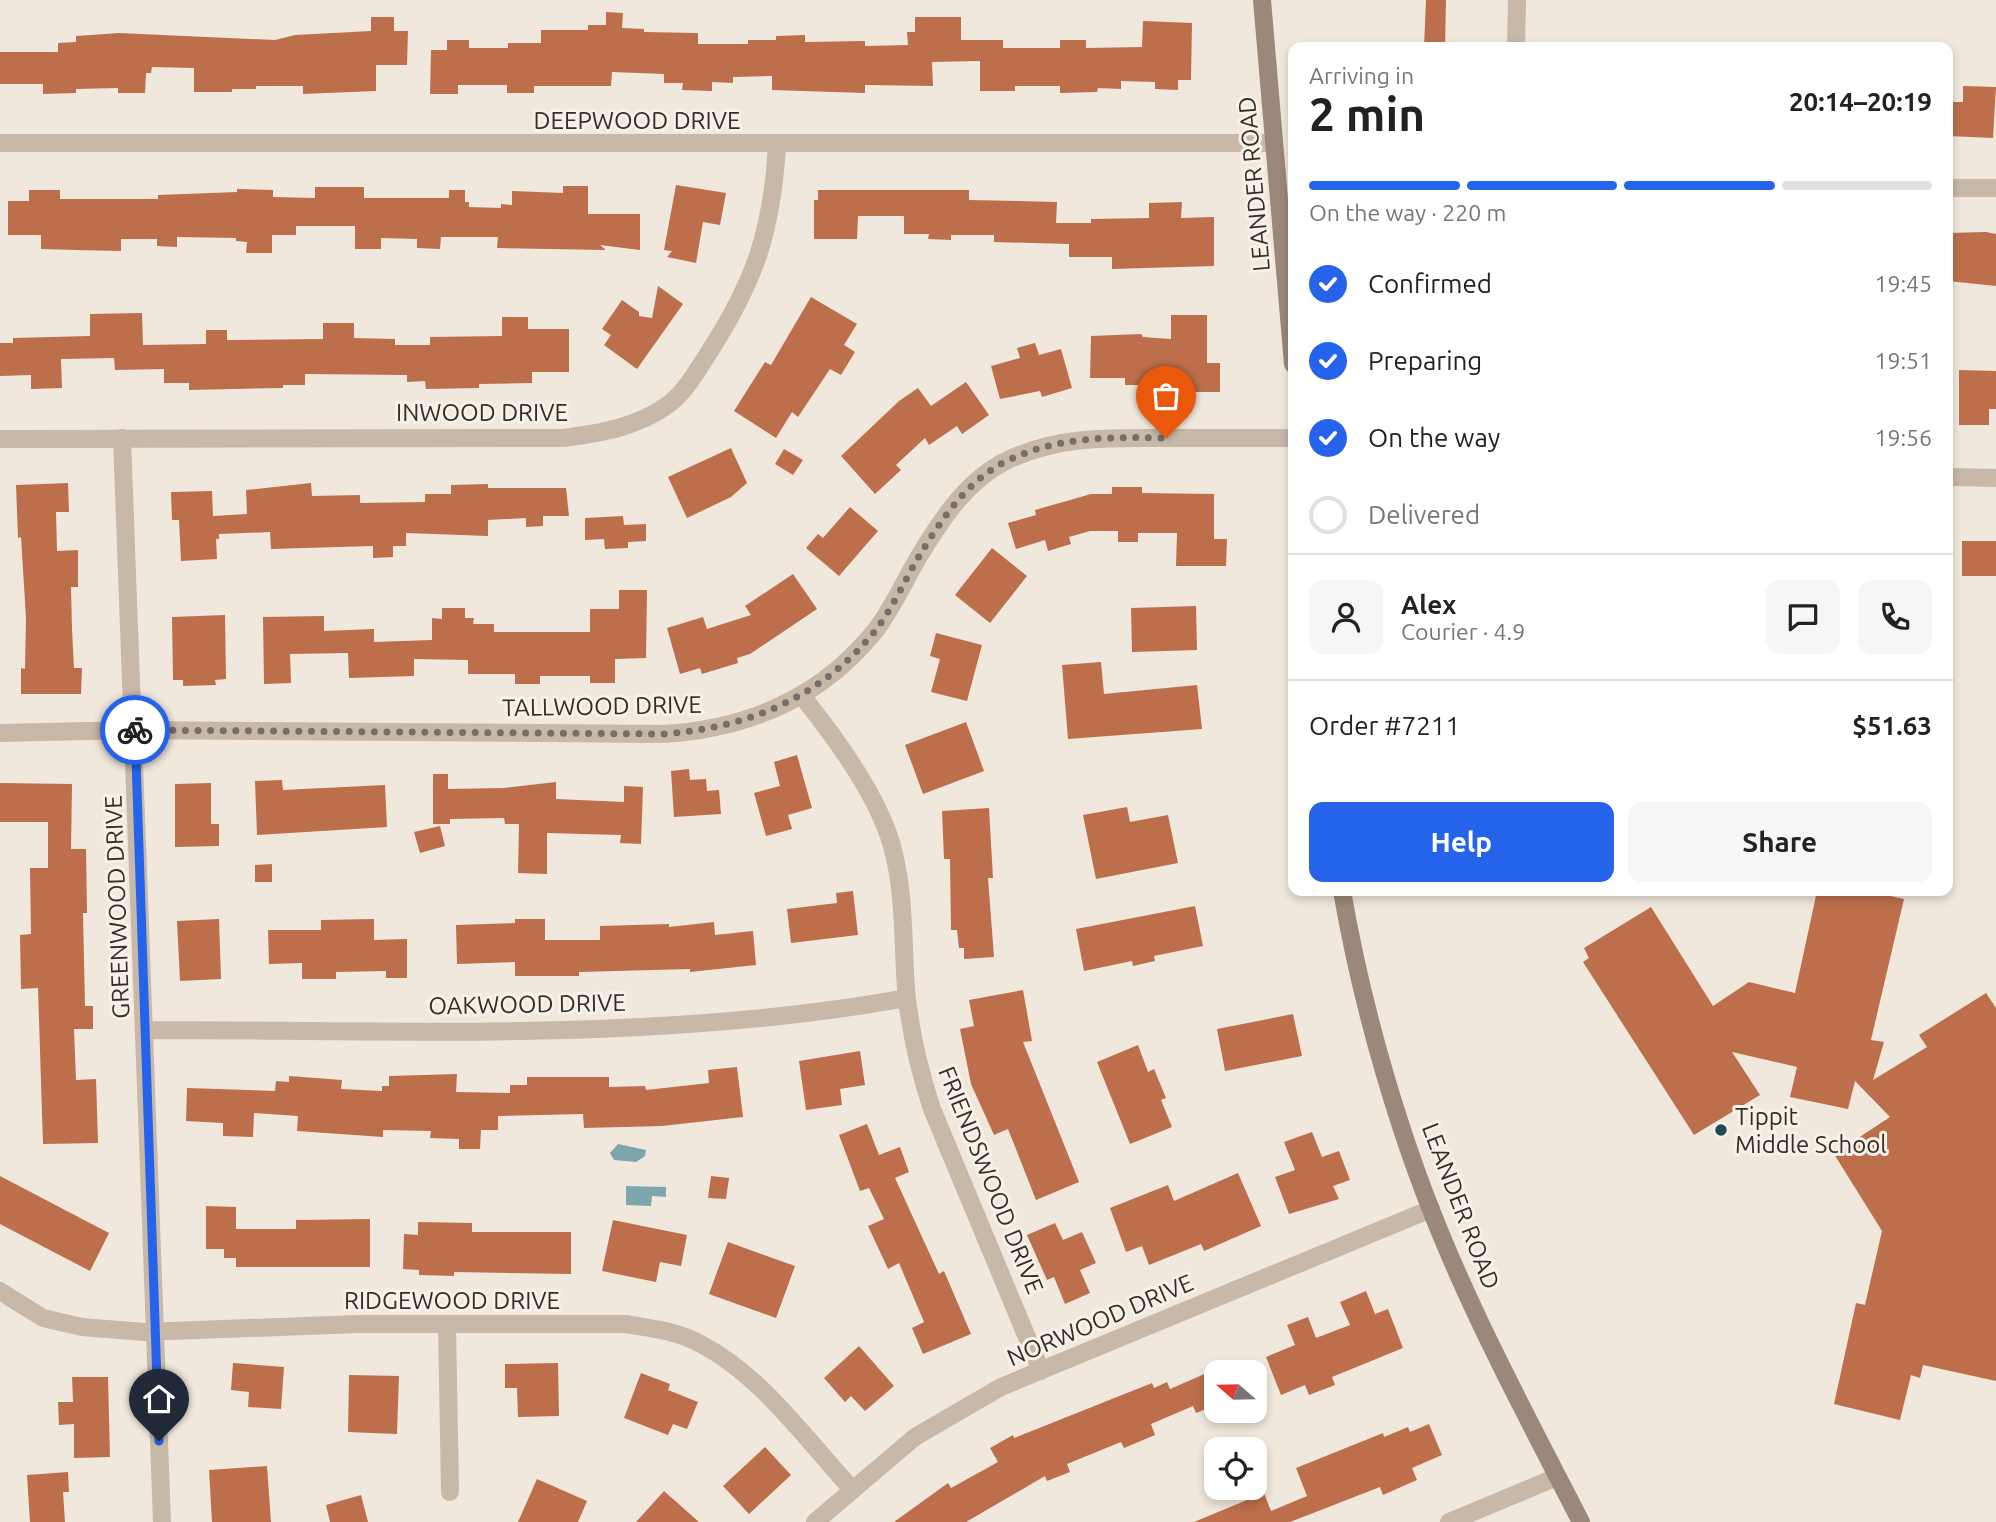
<!DOCTYPE html>
<meta charset="utf-8">
<style>
:root{--surface:#fff;--page:#f6f6f6;--text:#222;--muted:#767676;--line:#e0e0e0;--accent:#2563eb}
body{margin:0;font-family:Ubuntu,sans-serif;background:var(--page);color:var(--text);height:100vh;display:flex;flex-direction:column;font-size:26px;white-space:nowrap}
*{box-sizing:border-box;margin:0}
p{font-size:23px;color:var(--muted)}
.icon{flex:none;width:38px;height:38px;fill:none;stroke:currentColor;stroke-width:2;stroke-linecap:round;stroke-linejoin:round}
.map{position:relative;flex:1;overflow:hidden}
.side{position:absolute;left:1288px;top:42px;width:665px;height:854px;display:flex;flex-direction:column;background:var(--surface);border-radius:14px;box-shadow:0 4px 10px #0003}
.side>*{flex:none}
.needle{width:46px;rotate:290deg}
.controls{position:absolute;left:1204px;top:1360px;display:grid;gap:14px}
.controls a{display:grid;place-items:center;width:63px;height:63px;border-radius:14px;background:var(--surface);box-shadow:0 4px 10px #0003;font-size:35px}
.pin{position:absolute;display:grid;place-items:center;width:60px;height:60px;color:#fff;margin:-72px -30px;border-radius:50% 50% 50% 0;rotate:-45deg;box-shadow:0 0 7px #0007}
.pin .icon{rotate:45deg}
.courier{position:absolute;display:grid;place-items:center;width:70px;height:70px;margin:-35px;border:5px solid #2563eb;border-radius:50%;background:#fff;color:#222;box-shadow:0 2px 9px #0007}
.summary em{font-style:normal;font-weight:700}
.summary div{display:flex;flex-direction:column-reverse}
.summary{display:flex;align-items:center;justify-content:space-between;height:119px;padding:0 21px}
h1{font-size:46px;font-weight:700;line-height:52px}
.bar{display:grid;grid-template-columns:repeat(4,1fr);gap:10px 7px;align-content:center;height:84px;padding:0 21px}
.bar i{height:9px;border-radius:5px;background:var(--line)}
.bar .current{background:var(--accent)}
.bar p{grid-column:span 4}
.line{display:flex;align-items:center;gap:18px;padding:0 21px;border-top:2px solid var(--line)}
.line div{flex:1}
.round{display:grid;place-items:center;flex:none;width:74px;height:74px;border-radius:14px;background:var(--page)}
ol{padding:0 21px;list-style:none}
li{display:flex;align-items:center;gap:21px;height:77px}
li p{margin-inline-start:auto}
li .icon{padding:7px;border-radius:50%;background:var(--accent);color:#fff;stroke-width:4}
li:last-child{color:var(--muted)}
li i{width:38px;height:38px;border:4px solid var(--line);border-radius:50%}
.action{display:flex;gap:14px;margin-top:auto;padding:14px 21px}
.action a{flex:1;height:80px;border-radius:14px;background:var(--accent);color:#fff;font-size:28px;font-weight:700;line-height:80px;text-align:center}
.action a+a{background:var(--page);color:var(--text)}
.map>svg:first-child{display:block}
</style>
<div class="map">
<svg width="1996" height="1522" viewBox="0 0 1996 1522">
<rect width="100%" height="100%" fill="#f0e8dc"/>
<path fill="#7ca6ab" d="M618,1144L646,1150L645,1156L636,1162L614,1160L610,1153Z
M626,1186L666,1187V1197L652,1196L651,1206L626,1205Z"/>
<path fill="#bd6f4c" d="M1426,0H1446L1445,47H1424Z
M606,12L623,13L622,28L644,29V32L698,33V44H748V40H776V36L805,35V42L865,41V46L908,45L907,32H915V17H961V40H1003V48H1060V40H1086V48L1142,47L1143,21L1192,23L1191,80H1178V90L1155,89V82L1121,81V89L1098,88L1097,92L1060,93V86H1015V91H980V61L932,62L933,86L865,85V93L772,90V76L733,77V83L712,82V91L682,90L683,83H664V74L612,72L611,86H534V93H507V85H458V94H430L431,50H447V40H469V48H508V43H541V30H588V25H606Z
M371,17H394V31H408L407,65H376V91L303,94V86H256V89H232V92H194V68L152,67L151,73H146L145,93H118V88L76,89V93L43,94V84H0V52H58V43L76,42V36L119,33L275,40L295,35L371,31Z
M1963,86L1996,87L1993,138L1948,136V102H1963Z
M676,185L726,193L720,225L703,222L696,263L667,257L672,251L664,250Z
M563,186H588V214H640V250L600,245L606,250L497,248L498,237H441L440,249L417,248V239L381,238V249H355V226H296V235H272V253H246L247,242L236,241V238L177,237V247L157,246V239H121V251L76,250L41,249V235H8V201H29V190H60V199H158V195L237,192V189L273,190V197L315,198V187H364V198H449V190H465V202H469V207L501,208V204L512,205V191L563,193Z
M818,190H969V200L1057,202L1056,223H1091V219L1149,218V203L1182,202L1181,218L1214,217V266L1112,269V257H1069V244L994,242V235H951V240L928,239L929,234H904V216H858L857,239H814V200H818Z
M1986,232L1996,234V286L1948,281V233Z
M658,286L683,304L637,369L604,345L611,335L602,329L622,300L639,312V316L652,318Z
M811,297L857,324L844,345L855,352L841,375L830,369L798,417L792,412L776,438L734,411L765,362L771,365Z
M142,313L143,345L206,344V330H227V340L323,339V323H354V338L395,339V345H430V337L502,336V317H528V329H569V372H532V383L479,384V388L426,389L425,381L407,382V375L305,374V385H283V388L189,390V383H164V369L115,370L114,358L61,359L62,388L31,389V375L0,376V343H13V338L90,336V314Z
M1171,315H1207V363H1220V392H1170V385H1125V378H1090L1091,336L1141,334L1143,337L1171,339Z
M1035,343L1039,355L1061,349L1072,388L1042,397L1040,391L1000,399L991,366L1020,358L1017,348Z
M1959,370L1996,371V409H1989V425H1959Z
M966,382L989,415L962,434L957,426L929,445L925,438L896,465L901,470L875,494L841,456L899,401L918,388L931,406Z
M731,448L747,483L731,497L687,518L668,477Z
M784,449L803,460L793,475L775,464Z
M68,483L69,512H56L57,551L78,550V587H71L72,629L74,668H82L81,694H21V668L25,669L26,618L21,537L18,538L16,485Z
M311,483L312,496L360,495V503L425,502V494H451V485L488,484V488H566L569,516H543V526L526,527V518L488,520V536L406,533V546H393V557L373,558V546L271,549L270,532L219,534V539H216L217,559L181,561L179,520H172L171,492L212,491L213,516L247,514L246,490Z
M1112,487H1142V493L1214,494V539H1227L1226,566H1176L1177,533H1138V542H1118V531H1090L1069,537L1071,544L1048,551L1045,540L1016,549L1008,523L1036,515L1035,510L1091,494H1112Z
M850,507L878,531L839,576L806,548L818,534L823,538Z
M623,516L624,525L646,524V541L628,542V548L605,549L604,539L585,540V518Z
M1962,541H1996V576H1962Z
M992,548L1027,576L990,623L955,595Z
M793,574L817,609L750,654L737,658L738,663L702,674L700,668L680,674L667,628L703,617L707,629L751,615L745,606Z
M619,590H647L646,658L615,659V683H590V676H540V684H515V674H468V660L414,659V676L349,678L348,653L290,654L291,683L264,684L263,617L324,616V631L374,629V642L432,640V618L442,619V608H465V618H474L473,624H494V632H590V609H619Z
M1196,606L1197,650L1132,652L1131,608Z
M225,615L226,679L215,680L216,685L183,686V680H173L172,617Z
M936,633L982,645L967,701L931,692L940,659L930,656Z
M1101,662L1104,694L1197,685L1202,729L1068,739L1062,665Z
M966,722L984,771L923,794L905,745Z
M797,755L812,808L788,815L792,829L766,836L754,793L780,786L774,762Z
M689,769L690,780L706,779L707,791L719,790L721,814L674,817L671,771Z
M433,774H448V789L504,788L556,782V799L624,802V786L643,787L641,844L620,843L621,835L547,833V874L518,873L519,824H505L504,818L450,819V824H433Z
M282,780L283,790L385,785L387,827L257,835L255,781Z
M0,783L72,784L71,849H86L87,913H83L85,1006H93V1029H74L76,1080L96,1079L98,1143L43,1144L38,988L21,989L20,935L31,934L30,868H48V822H0Z
M211,783V824H219V846L175,847V784Z
M1127,807L1130,822L1168,815L1178,863L1096,879L1083,815Z
M989,808L993,878H988L994,957L964,959V948H959L957,930H951L950,859H944L942,811Z
M440,826L445,846L420,853L414,832Z
M272,864V882H255V865Z
M853,891L858,935L791,943L787,909L837,903L836,893Z
M1817,891H1867L1904,899L1871,1040L1884,1042L1873,1080L1927,1047L1919,1035L1986,993L1996,1008V1381L1923,1365L1920,1378L1911,1375L1900,1420L1834,1404L1856,1303L1865,1305L1882,1231L1834,1154L1890,1117L1855,1081L1848,1109L1790,1097L1797,1067L1732,1052L1760,1095L1694,1135L1583,962L1589,958L1584,948L1651,907L1713,1006L1749,982L1795,993Z
M1195,906L1203,946L1154,956L1155,961L1133,966L1132,961L1084,971L1076,929Z
M219,919L221,979L180,981L177,921Z
M374,919V940L407,939V978H386V971L336,972V979H302V963L269,964L268,930H321V920Z
M515,919H545V940H600V926L669,924V927L714,922L715,935L753,931L756,965L690,972V969L579,972V976H515V962L457,964L456,925L515,923Z
M1023,990L1032,1041L1023,1042L1079,1182L1036,1200L1008,1129L994,1135L971,1084L960,1029L974,1026L969,1000Z
M1293,1014L1302,1056L1225,1071L1217,1029Z
M1138,1045L1148,1072L1154,1069L1166,1098L1161,1100L1172,1127L1130,1144L1097,1062Z
M860,1051L865,1085L840,1089L842,1105L806,1110L799,1061Z
M737,1067L743,1117L662,1126L584,1128L583,1114L498,1116V1130H481L480,1149H459V1139L430,1138L431,1131L383,1130V1137L297,1131L298,1116L254,1113L253,1137L223,1136V1123L186,1121L187,1088L275,1091L276,1081L289,1082V1076L342,1080L341,1089L382,1091V1086H389V1076L457,1074L456,1092L510,1093V1085H527V1077H609V1087L645,1086L646,1090L709,1083L708,1070Z
M867,1124L879,1155L900,1147L909,1172L895,1178L939,1274L944,1271L971,1334L923,1354L912,1328L924,1322L899,1263L888,1269L868,1226L884,1219L869,1188L860,1191L839,1135Z
M1312,1132L1322,1157L1339,1151L1350,1180L1333,1186L1339,1199L1289,1214L1275,1177L1295,1170L1284,1142Z
M1238,1173L1261,1226L1204,1251L1201,1244L1149,1265L1142,1246L1126,1252L1110,1208L1168,1185L1174,1201Z
M0,1176L109,1233L90,1271L0,1224Z
M711,1176L729,1178L726,1199L708,1198Z
M206,1206L236,1207V1229H296V1220L370,1219V1267H236V1258H224V1249H206Z
M613,1220L687,1235L681,1266L660,1262L656,1282L602,1271Z
M418,1222L472,1223V1232H571V1274L454,1272V1276L419,1275V1270L403,1269L404,1234L418,1235Z
M1055,1223L1063,1240L1082,1232L1096,1263L1080,1270L1090,1293L1065,1304L1054,1277L1047,1280L1027,1235Z
M728,1242L795,1266L776,1318L709,1294Z
M1366,1291L1375,1314L1388,1309L1403,1348L1332,1377L1335,1385L1309,1395L1305,1385L1281,1395L1266,1357L1295,1345L1287,1325L1308,1317L1316,1338L1350,1325L1340,1302Z
M859,1346L894,1386L865,1411L851,1396L845,1402L824,1378Z
M233,1363L284,1367L281,1409L248,1407L249,1392L231,1390Z
M558,1363L559,1416L518,1417L517,1388H505V1364Z
M1216,1369V1405L1196,1413L1193,1406L1151,1424L1155,1435L1124,1448L1121,1442L1067,1464L1070,1472L1047,1481L1045,1476L966,1522H894L948,1483L951,1488L998,1462L990,1448L1013,1435L1014,1438L1152,1383L1154,1388L1167,1382L1170,1389Z
M641,1373L670,1384L668,1390L698,1402L687,1429L673,1424L668,1435L624,1418Z
M349,1375L399,1376L397,1434L348,1432Z
M72,1377H108L110,1457L74,1458V1424L59,1425L58,1402H73Z
M1429,1424L1442,1455L1412,1468L1417,1480L1383,1495L1380,1487L1290,1522H1194L1247,1500L1242,1488H1262L1271,1511L1307,1496L1296,1468L1383,1433L1384,1437L1408,1427L1410,1432Z
M765,1447L791,1475L749,1514L723,1486Z
M267,1466L271,1522H212L209,1470Z
M68,1472L69,1492H63L65,1522H30L27,1475Z
M537,1479L587,1501L578,1522H518Z
M664,1491L699,1522H636Z
M361,1495L368,1522H330L326,1505Z"/>
<g fill="none" stroke-linecap="round" stroke-linejoin="round">
<path stroke="#c7b8a8" stroke-width="18" d="M1516,47L1517,0
M0,143H1274
M1948,188H1996
M122,438L162,1522
M0,439L564,438C601,433 638,427 669,404C685,392 697,371 708,354C755,281 772,232 777,145
M1948,477L1996,478
M802,696C835,737 878,795 892,846C906,896 902,950 907,1000C912,1039 920,1073 932,1109L1041,1371
M0,733L134,730L663,734C747,729 821,698 875,631C892,609 904,582 918,558C941,520 968,478 1010,459C1062,435 1116,438 1171,438C1212,438 1253,438 1293,438
M146,1030C399,1030 657,1043 907,998
M0,1291L43,1318L82,1327L144,1332L358,1324H625C651,1328 675,1331 699,1343C761,1375 805,1438 851,1488
M447,1325L450,1492
M815,1522L915,1437L1001,1387L1431,1209
M1449,1522L1557,1477"/>
<path stroke="#9b887a" stroke-width="18" d="M1262,0L1293,364
M1342,891C1363,1012 1401,1143 1450,1256C1489,1347 1536,1434 1581,1522"/>
</g>
<g fill="none" stroke-linecap="round" stroke-linejoin="round">
<path stroke="#766e67" stroke-width="7" stroke-dasharray="0 12.6" d="M135,730L663,734C747,728 821,698 875,631C892,609 904,582 918,558C941,520 968,478 1011,459C1061,436 1112,437 1166,438"/>
<path stroke="#2563eb" stroke-width="9" d="M135,730L159,1441"/>
</g>
<circle fill="#204d53" stroke="#f8f1e8" stroke-width="2.5" cx="1721" cy="1130" r="7"/>
<g text-anchor="middle" dominant-baseline="central" stroke-width="6" stroke-linejoin="round" paint-order="stroke">
<g font-size="24" fill="#352d28" stroke="#f8f1e8">
<text x="637" y="120">DEEPWOOD DRIVE</text>
<text transform="translate(1254 184) rotate(-95)">LEANDER ROAD</text>
<text x="482" y="412">INWOOD DRIVE</text>
<text transform="translate(602 706) rotate(-1)">TALLWOOD DRIVE</text>
<text transform="translate(117 907) rotate(-92)">GREENWOOD DRIVE</text>
<text transform="translate(527 1004) rotate(-1)">OAKWOOD DRIVE</text>
<text transform="translate(991 1180) rotate(68)">FRIENDSWOOD DRIVE</text>
<text transform="translate(1461 1206) rotate(69)">LEANDER ROAD</text>
<text x="452" y="1300">RIDGEWOOD DRIVE</text>
<text transform="translate(1100 1320) rotate(-23)">NORWOOD DRIVE</text>
</g>
<g font-size="24" fill="#352d28" stroke="#f8f1e8" text-anchor="start">
<text x="1735" y="1116">Tippit<tspan x="1735" dy="28">Middle School</tspan></text>
</g>
</g>
</svg>
<div class="controls">
<a><svg class="needle" viewBox="-14 -14 28 28"><path d="M0-13l5 13h-10z" fill="#e53935"/><path d="M0 13l5-13h-10z" fill="#767676"/></svg></a>
<a><svg class="icon" aria-label="locate" viewBox="0 0 24 24"><circle cx="12" cy="12" r="6"/><path d="M12 2v4M12 18v4M2 12h4M18 12h4"/></svg></a>
</div>
<div class="pin" style="left:1166px;top:438px;background:#ea580c"><svg class="icon" aria-label="bag" viewBox="0 0 24 24"><path d="M5 8h14l-1 12H6zM9 8a3 3 0 0 1 6 0"/></svg></div>
<div class="pin" style="left:159px;top:1441px;background:#1f2937"><svg class="icon" aria-label="home" viewBox="0 0 24 24"><path d="M3 11l9-7 9 7M6 9v11h12V9"/></svg></div>
<div class="courier" style="left:135px;top:730px"><svg class="icon" aria-label="bike" viewBox="0 0 24 24"><circle cx="6" cy="16" r="4"/><circle cx="18" cy="16" r="4"/><path d="M6 16l4-8h5l3 8M10 8l3 8H6M13 5h3"/></svg></div>
<section class="side">
<div class="summary"><div><h1>2 min</h1><p>Arriving in</p></div><em>20:14–20:19</em></div>
<div class="bar"><i class="current"></i><i class="current"></i><i class="current"></i><i></i><p>On the way · 220 m</p></div>
<ol>
<li><svg class="icon" aria-label="check" viewBox="0 0 24 24"><path d="M5 12l5 5 9-10"/></svg>Confirmed<p>19:45</p></li>
<li><svg class="icon" aria-label="check" viewBox="0 0 24 24"><path d="M5 12l5 5 9-10"/></svg>Preparing<p>19:51</p></li>
<li><svg class="icon" aria-label="check" viewBox="0 0 24 24"><path d="M5 12l5 5 9-10"/></svg>On the way<p>19:56</p></li>
<li><i></i>Delivered</li>
</ol>
<div class="line" style="height:126px"><a class="round"><svg class="icon" aria-label="person" viewBox="0 0 24 24"><circle cx="12" cy="8" r="4"/><path d="M4 21q1-7 8-7t8 7"/></svg></a><div><b>Alex</b><p>Courier · 4.9</p></div><a class="round"><svg class="icon" aria-label="chat" viewBox="0 0 24 24"><path d="M4 5h16v11H9l-5 4z"/></svg></a><a class="round"><svg class="icon" aria-label="phone" viewBox="0 0 24 24"><path d="M5 4h4l2 5-3 2q2 4 5 5l2-3 5 2v4C11 20 4 13 5 4z"/></svg></a></div>
<div class="line" style="height:91px"><div>Order #7211</div><b>$51.63</b></div>
<div class="action"><a>Help</a><a>Share</a></div>
</section>
</div>
